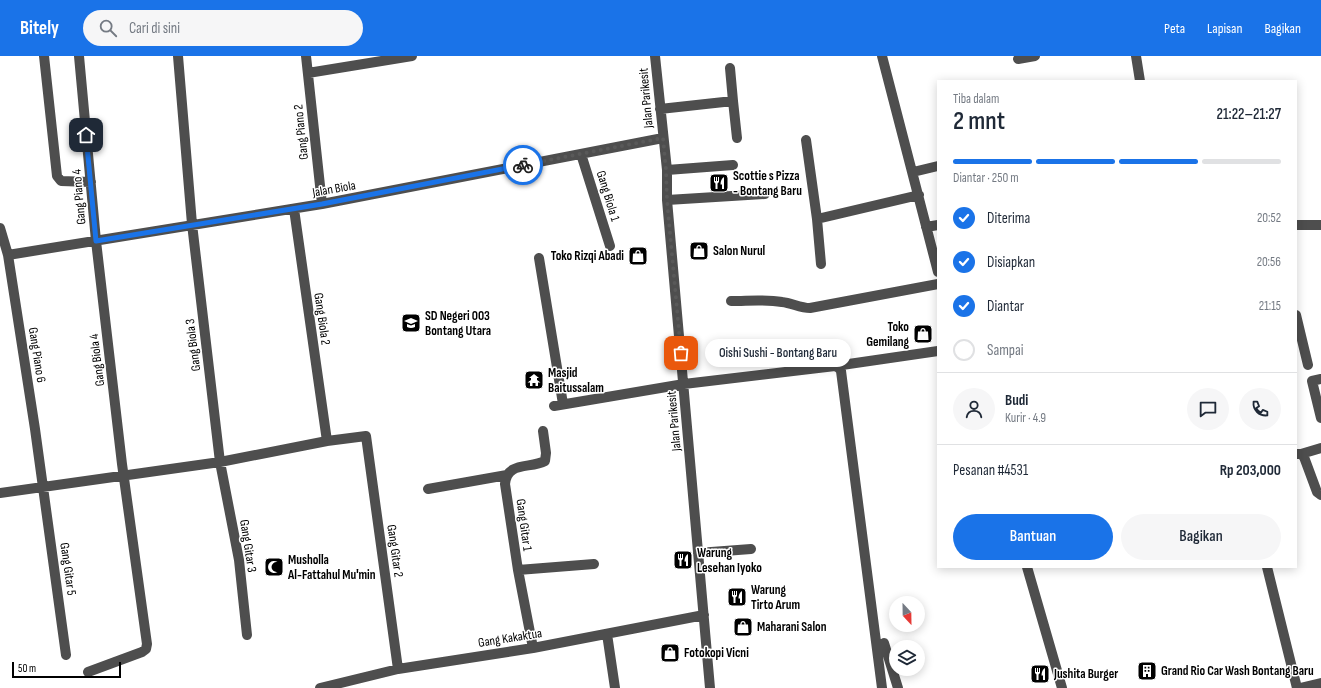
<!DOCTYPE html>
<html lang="id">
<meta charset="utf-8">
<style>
:root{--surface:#fff;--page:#f6f6f7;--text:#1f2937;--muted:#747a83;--line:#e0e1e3;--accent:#1a73e8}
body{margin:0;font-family:"Sofia Sans Condensed",sans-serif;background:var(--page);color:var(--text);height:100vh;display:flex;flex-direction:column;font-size:15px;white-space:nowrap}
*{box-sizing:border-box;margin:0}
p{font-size:13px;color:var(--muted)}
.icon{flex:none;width:22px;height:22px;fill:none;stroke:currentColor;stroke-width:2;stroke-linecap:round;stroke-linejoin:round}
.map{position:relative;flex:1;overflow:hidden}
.sheet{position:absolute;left:937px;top:24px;width:360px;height:488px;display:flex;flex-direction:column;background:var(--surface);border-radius:0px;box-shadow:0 2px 10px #0003}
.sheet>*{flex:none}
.needle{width:26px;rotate:158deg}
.fabs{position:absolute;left:889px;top:540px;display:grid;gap:8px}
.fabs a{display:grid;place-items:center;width:36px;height:36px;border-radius:50%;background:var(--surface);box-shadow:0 2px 10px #0003;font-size:20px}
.scale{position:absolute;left:12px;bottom:10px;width:109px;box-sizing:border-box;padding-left:4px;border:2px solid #000;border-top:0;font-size:11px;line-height:14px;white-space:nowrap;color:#000;-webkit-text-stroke:3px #fff;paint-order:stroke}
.pin{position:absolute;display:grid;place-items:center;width:34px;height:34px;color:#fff;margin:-17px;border-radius:8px;box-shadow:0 2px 6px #0006}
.courier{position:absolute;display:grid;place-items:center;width:40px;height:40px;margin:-20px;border:3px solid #1a73e8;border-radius:50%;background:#fff;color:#222;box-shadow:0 1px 5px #0007}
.bubble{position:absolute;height:28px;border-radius:14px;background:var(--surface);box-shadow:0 2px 10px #0003;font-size:13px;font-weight:600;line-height:28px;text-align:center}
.summary em{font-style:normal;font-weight:600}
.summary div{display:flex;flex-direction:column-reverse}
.summary{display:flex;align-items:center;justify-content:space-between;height:68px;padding:0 16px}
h1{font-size:26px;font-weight:600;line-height:30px}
.bar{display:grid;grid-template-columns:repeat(4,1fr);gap:6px 4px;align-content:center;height:48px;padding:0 16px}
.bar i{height:5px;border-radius:3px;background:var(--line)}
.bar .selected{background:var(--accent)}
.bar p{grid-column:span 4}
.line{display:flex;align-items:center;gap:10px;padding:0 16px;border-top:1px solid var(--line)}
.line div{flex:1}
.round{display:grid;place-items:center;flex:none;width:42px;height:42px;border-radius:21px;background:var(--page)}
ol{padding:0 16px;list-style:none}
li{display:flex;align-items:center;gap:12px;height:44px}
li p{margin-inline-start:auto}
li .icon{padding:4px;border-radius:50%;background:var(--accent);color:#fff;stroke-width:4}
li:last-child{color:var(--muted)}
li i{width:22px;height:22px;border:2px solid var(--line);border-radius:50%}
.cta{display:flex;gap:8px;margin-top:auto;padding:8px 16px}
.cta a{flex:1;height:46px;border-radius:24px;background:var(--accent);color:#fff;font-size:16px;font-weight:600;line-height:46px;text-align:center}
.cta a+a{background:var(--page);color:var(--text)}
header{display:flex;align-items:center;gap:24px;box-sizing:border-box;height:56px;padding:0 20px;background:var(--accent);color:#fff}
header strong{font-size:19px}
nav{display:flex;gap:22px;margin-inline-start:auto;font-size:14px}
.search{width:280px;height:36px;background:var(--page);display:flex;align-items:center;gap:10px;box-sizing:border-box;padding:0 14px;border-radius:22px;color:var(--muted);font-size:15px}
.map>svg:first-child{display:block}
</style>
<header>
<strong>Bitely</strong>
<div class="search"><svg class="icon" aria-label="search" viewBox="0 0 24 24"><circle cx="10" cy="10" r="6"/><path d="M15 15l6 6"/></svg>Cari di sini</div>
<nav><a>Peta</a><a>Lapisan</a><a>Bagikan</a></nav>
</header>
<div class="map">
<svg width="1321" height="632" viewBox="0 0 1321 632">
<rect width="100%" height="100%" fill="#fff"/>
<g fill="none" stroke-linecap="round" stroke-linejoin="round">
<path stroke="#4e4e4e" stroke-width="10" d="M44,0L57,120L61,125L91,126
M79,0L96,185L122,408L147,588L146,593L142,596L88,616
M178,0L192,168L220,406L239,504L247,579
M306,0L322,148
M655,0L667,114V144L710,632
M882,0L938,216
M1136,0L1140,25
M1018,3L1035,0
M308,17L412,0
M733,45L737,82
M660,53L733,45L730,12
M806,84L817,163L821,208
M581,98L610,190
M667,114L733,109
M913,116L938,110
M667,144L765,138
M294,153L327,385
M817,163L919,139
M1296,169H1321
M926,171L938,169
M0,172L8,199L35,373L66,599
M8,199L322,148L663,82
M539,202L563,348
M731,245C748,245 765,243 782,246C792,247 800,252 810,252L938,228
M1296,259L1308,309
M835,310L938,295
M1321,323L1312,325L1321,362
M554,350L684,328L835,310L839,312L841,315L882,632
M1296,398H1301L1304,401L1317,436L1321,439
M1301,398L1321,392
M428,433L507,419
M0,437L220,406L327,385L366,380L398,613
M698,497L751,493
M1027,511L1062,632
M1267,511L1297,632
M518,514L594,508
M607,578L615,632
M884,587L898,632
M533,592L518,514L505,428C507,405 530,413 545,405L546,397L543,375
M320,632L398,613L533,592L704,559
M1300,632L1321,627"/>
</g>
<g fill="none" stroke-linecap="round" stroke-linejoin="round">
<path stroke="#595959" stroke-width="4" stroke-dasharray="0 7.2" d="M523,109L663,82L666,114L667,144L681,297"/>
<path stroke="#1a73e8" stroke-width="5" d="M86,79L96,185L322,148L523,109"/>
</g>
<defs>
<symbol id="restaurant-square" viewBox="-11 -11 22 22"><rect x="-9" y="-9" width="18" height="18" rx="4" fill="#000" stroke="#fff"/><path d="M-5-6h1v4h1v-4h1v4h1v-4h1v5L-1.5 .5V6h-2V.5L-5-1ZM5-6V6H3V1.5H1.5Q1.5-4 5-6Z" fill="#fff"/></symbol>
<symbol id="shop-square" viewBox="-11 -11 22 22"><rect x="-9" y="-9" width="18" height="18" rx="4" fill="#000" stroke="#fff"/><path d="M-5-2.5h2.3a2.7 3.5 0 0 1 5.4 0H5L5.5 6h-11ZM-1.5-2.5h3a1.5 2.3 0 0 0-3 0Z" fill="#fff"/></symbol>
<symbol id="school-square" viewBox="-11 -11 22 22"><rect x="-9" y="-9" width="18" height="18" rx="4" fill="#000" stroke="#fff"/><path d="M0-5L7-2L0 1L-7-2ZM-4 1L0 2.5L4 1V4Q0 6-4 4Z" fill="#fff"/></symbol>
<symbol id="temple-square" viewBox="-11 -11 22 22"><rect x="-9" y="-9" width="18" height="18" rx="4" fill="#000" stroke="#fff"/><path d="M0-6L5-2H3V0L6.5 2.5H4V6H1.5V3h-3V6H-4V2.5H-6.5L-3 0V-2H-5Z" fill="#fff"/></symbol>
<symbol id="mosque-square" viewBox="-11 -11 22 22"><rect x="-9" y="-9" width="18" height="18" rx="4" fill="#000" stroke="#fff"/><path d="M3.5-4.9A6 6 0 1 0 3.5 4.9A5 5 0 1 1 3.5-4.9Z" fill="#fff"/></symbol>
<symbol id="building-square" viewBox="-11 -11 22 22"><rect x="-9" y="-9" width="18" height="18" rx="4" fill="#000" stroke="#fff"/><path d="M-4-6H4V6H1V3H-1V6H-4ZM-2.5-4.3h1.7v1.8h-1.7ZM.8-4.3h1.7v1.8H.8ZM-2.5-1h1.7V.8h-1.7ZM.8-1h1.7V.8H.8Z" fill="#fff"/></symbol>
</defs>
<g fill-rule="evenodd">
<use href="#restaurant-square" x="708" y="116" width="22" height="22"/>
<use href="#shop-square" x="688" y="184" width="22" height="22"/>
<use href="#shop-square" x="627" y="189" width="22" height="22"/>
<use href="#school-square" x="400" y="256" width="22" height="22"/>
<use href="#shop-square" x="912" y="267" width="22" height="22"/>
<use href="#temple-square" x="523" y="313" width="22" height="22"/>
<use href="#restaurant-square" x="672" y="493" width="22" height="22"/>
<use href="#mosque-square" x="263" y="500" width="22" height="22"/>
<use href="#restaurant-square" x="726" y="530" width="22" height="22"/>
<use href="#shop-square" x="732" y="560" width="22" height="22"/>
<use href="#shop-square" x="659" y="586" width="22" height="22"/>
<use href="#building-square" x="1136" y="604" width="22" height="22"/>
<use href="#restaurant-square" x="1029" y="607" width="22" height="22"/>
</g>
<g text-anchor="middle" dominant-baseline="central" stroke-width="3" stroke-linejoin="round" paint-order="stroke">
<g font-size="13" fill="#000" stroke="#fff">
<text transform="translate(646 42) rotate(-95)">Jalan Parikesit</text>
<text transform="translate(301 76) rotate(-96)">Gang Piano 2</text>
<text transform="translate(334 133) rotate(-10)">Jalan Biola</text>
<text transform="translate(608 140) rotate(73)">Gang Biola 1</text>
<text transform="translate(79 141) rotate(-95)">Gang Piano 4</text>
<text transform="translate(322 263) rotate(82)">Gang Biola 2</text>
<text transform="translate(193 289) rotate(-97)">Gang Biola 3</text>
<text transform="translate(37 299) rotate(81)">Gang Piano 6</text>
<text transform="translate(97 304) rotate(-97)">Gang Biola 4</text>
<text transform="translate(674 365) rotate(-95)">Jalan Parikesit</text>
<text transform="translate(524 469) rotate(82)">Gang Gitar 1</text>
<text transform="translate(248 490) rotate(81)">Gang Gitar 3</text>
<text transform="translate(395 495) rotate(82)">Gang Gitar 2</text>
<text transform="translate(68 513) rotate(82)">Gang Gitar 5</text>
<text transform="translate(510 582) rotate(-9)">Gang Kakaktua</text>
</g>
<g font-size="13" font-weight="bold" fill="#000" stroke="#fff" text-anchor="start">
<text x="733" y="120">Scottie s Pizza<tspan x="733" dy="15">- Bontang Baru</tspan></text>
<text x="713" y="195">Salon Nurul</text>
<text x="624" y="200" text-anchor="end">Toko Rizqi Abadi</text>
<text x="425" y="260">SD Negeri 003<tspan x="425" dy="15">Bontang Utara</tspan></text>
<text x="909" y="271" text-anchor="end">Toko<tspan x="909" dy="15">Gemilang</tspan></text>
<text x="548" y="317">Masjid<tspan x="548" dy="15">Baitussalam</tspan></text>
<text x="697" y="497">Warung<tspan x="697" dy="15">Lesehan Iyoko</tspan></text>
<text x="288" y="504">Musholla<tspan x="288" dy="15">Al-Fattahul Mu'min</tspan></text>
<text x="751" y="534">Warung<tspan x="751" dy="15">Tirto Arum</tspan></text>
<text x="757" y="571">Maharani Salon</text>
<text x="684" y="597">Fotokopi Vicni</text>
<text x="1161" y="615">Grand Rio Car Wash Bontang Baru</text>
<text x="1054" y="618">Jushita Burger</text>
</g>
</g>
</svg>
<div class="fabs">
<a><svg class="needle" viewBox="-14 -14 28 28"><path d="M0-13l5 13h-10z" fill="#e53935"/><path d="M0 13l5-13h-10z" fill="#747a83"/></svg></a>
<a><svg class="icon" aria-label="layers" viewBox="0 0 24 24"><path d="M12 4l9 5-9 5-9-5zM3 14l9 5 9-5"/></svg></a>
</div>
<div class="scale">50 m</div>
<div class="pin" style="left:681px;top:297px;background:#ea580c"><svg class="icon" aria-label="bag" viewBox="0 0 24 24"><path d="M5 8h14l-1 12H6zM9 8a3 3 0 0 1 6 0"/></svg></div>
<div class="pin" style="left:86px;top:79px;background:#1f2937"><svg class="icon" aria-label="home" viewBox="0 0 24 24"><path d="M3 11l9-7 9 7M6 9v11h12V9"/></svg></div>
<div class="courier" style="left:523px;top:109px"><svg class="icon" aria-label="bike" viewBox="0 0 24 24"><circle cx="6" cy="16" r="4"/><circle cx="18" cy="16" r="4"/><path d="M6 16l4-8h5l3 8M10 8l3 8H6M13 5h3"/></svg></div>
<div class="bubble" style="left:705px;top:283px;width:146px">Oishi Sushi - Bontang Baru</div>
<section class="sheet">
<div class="summary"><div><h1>2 mnt</h1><p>Tiba dalam</p></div><em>21:22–21:27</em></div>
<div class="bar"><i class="selected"></i><i class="selected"></i><i class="selected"></i><i></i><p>Diantar · 250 m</p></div>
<ol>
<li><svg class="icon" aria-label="check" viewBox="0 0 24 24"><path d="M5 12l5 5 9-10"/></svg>Diterima<p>20:52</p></li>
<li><svg class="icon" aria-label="check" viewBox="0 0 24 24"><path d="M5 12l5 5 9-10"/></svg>Disiapkan<p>20:56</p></li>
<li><svg class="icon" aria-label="check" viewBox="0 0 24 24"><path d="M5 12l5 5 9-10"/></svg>Diantar<p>21:15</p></li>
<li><i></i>Sampai</li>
</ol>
<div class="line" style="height:72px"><a class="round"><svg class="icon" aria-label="person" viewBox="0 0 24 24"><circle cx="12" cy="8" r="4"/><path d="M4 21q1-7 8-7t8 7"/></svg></a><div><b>Budi</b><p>Kurir · 4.9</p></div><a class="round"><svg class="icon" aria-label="chat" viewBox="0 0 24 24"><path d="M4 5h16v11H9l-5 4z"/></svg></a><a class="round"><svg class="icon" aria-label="phone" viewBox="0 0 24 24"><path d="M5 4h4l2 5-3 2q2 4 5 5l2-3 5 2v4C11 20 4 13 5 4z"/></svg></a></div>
<div class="line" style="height:52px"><div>Pesanan #4531</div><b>Rp 203,000</b></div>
<div class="cta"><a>Bantuan</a><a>Bagikan</a></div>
</section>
</div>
